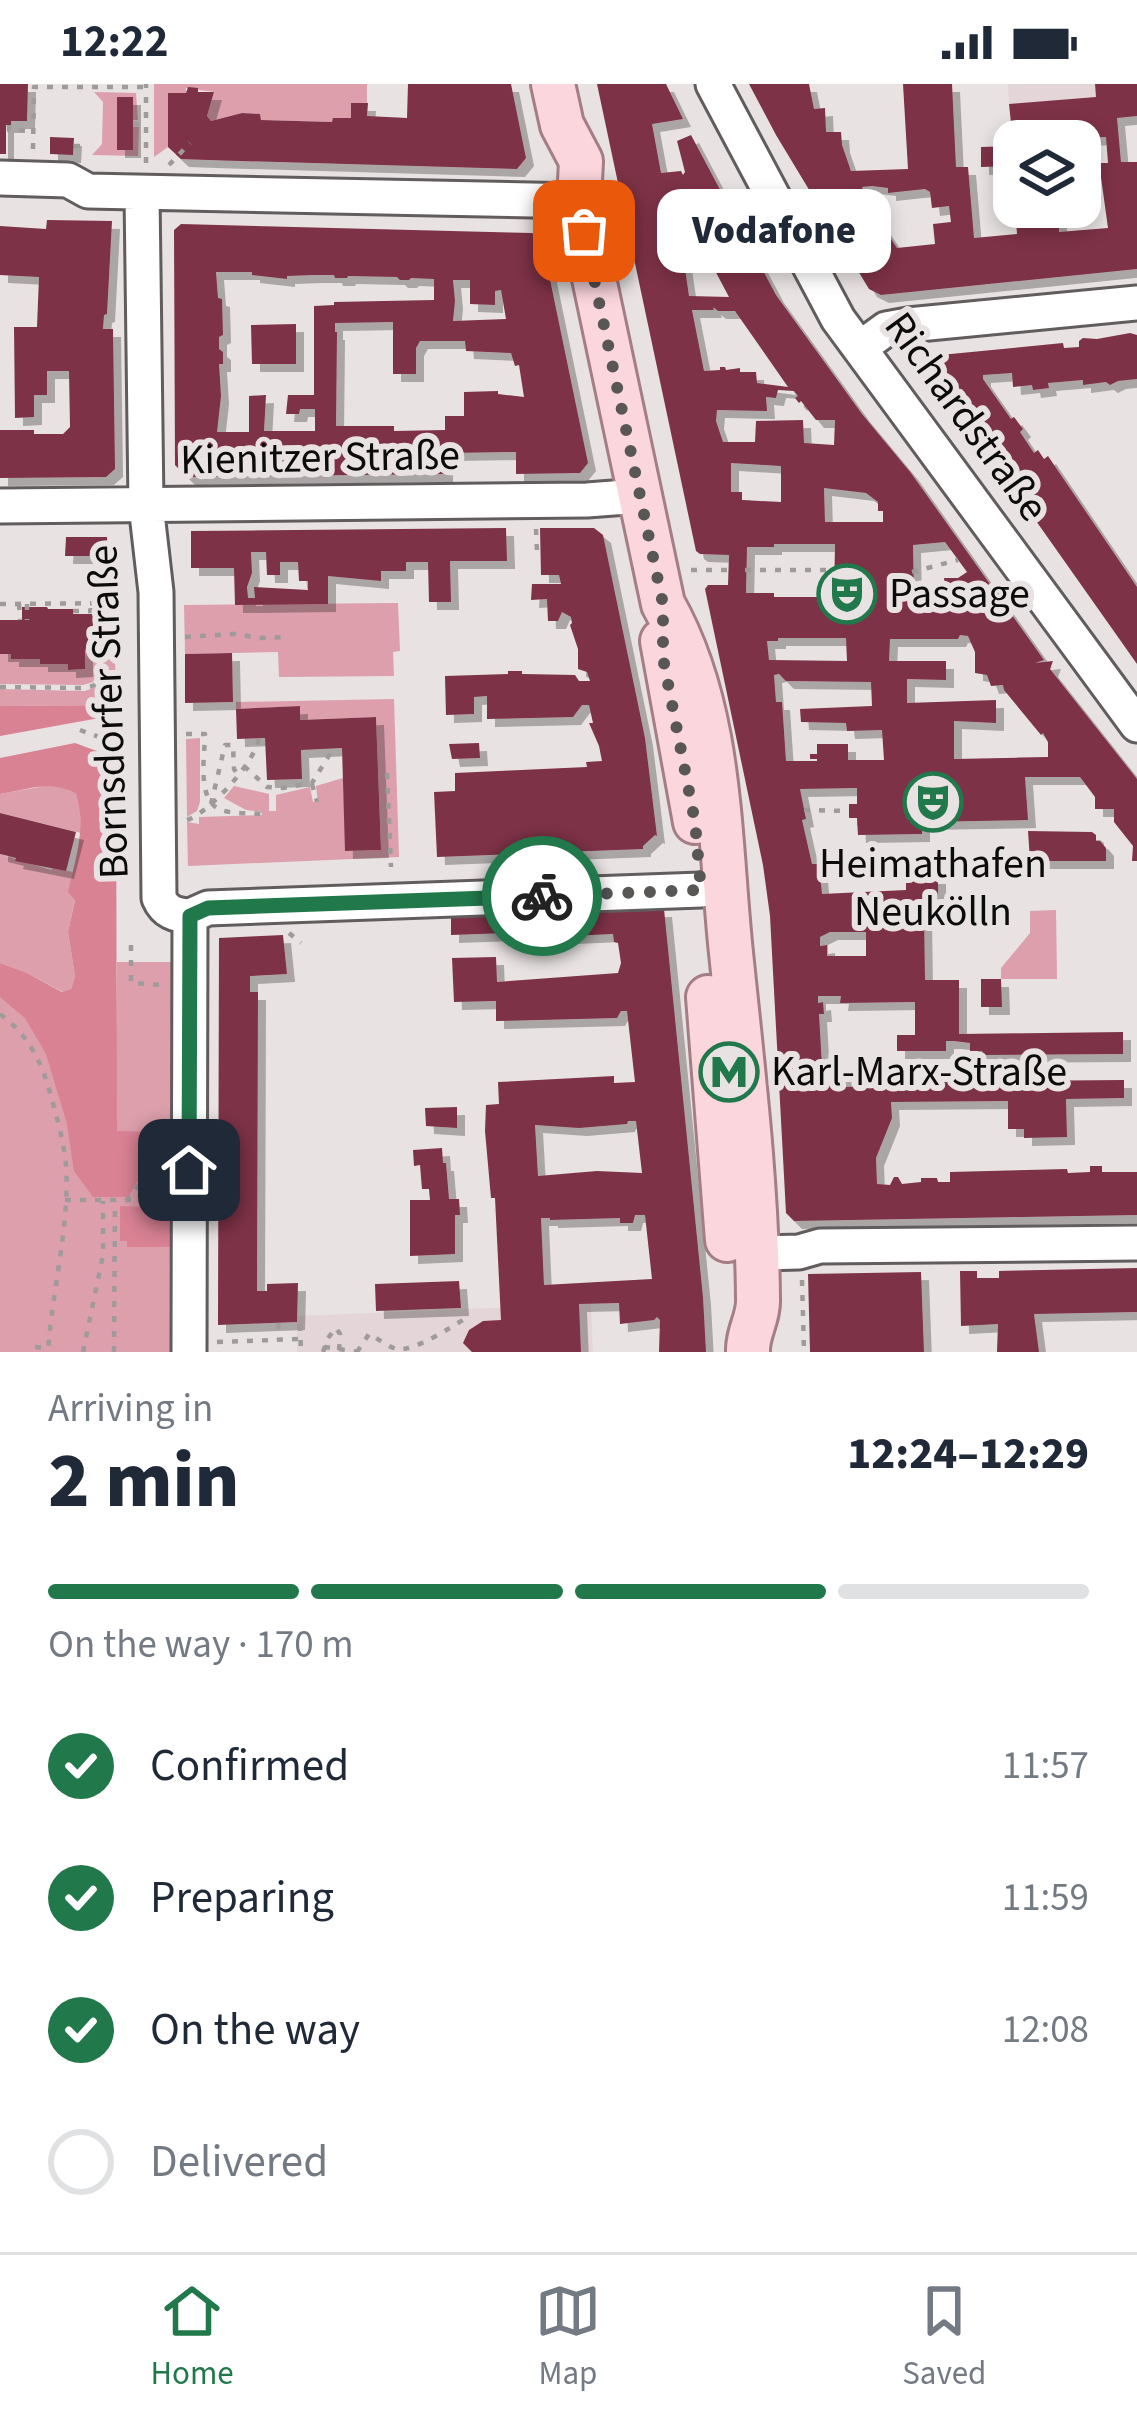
<!DOCTYPE html>
<meta charset="utf-8">
<style>
:root{--surface:#fff;--page:#f2f2f3;--text:#1f2937;--muted:#747a83;--line:#e0e1e3;--accent:#21784b}
body{margin:0;font-family:"Source Sans 3",sans-serif;background:var(--page);color:var(--text);height:100vh;display:flex;flex-direction:column;font-size:45px;white-space:nowrap}
*{box-sizing:border-box;margin:0}
p{font-size:39px;color:var(--muted)}
.icon{flex:none;width:66px;height:66px;fill:none;stroke:currentColor;stroke-width:2;stroke-linecap:round;stroke-linejoin:round}
.map{position:relative;height:1268px;overflow:hidden}
.sheet{display:flex;flex-direction:column;background:var(--surface);flex:1}
.sheet>*{flex:none}
.controls{position:absolute;left:993px;top:36px;display:grid;gap:24px}
.controls a{display:grid;place-items:center;width:108px;height:108px;border-radius:24px;background:var(--surface);box-shadow:0 6px 18px #0003;font-size:60px}
.pin{position:absolute;display:grid;place-items:center;width:102px;height:102px;color:#fff;margin:-51px;border-radius:24px;box-shadow:0 6px 18px #0006}
.courier{position:absolute;display:grid;place-items:center;width:120px;height:120px;margin:-60px;border:9px solid #21784b;border-radius:50%;background:#fff;color:#222;box-shadow:0 3px 15px #0007}
.bubble{position:absolute;height:84px;border-radius:24px;background:var(--surface);box-shadow:0 6px 18px #0003;font-size:39px;font-weight:800;line-height:84px;text-align:center}
.summary em{font-style:normal;font-weight:800}
.summary div{display:flex;flex-direction:column-reverse}
.summary{display:flex;align-items:center;justify-content:space-between;height:204px;padding:0 48px}
h1{font-size:78px;font-weight:800;line-height:90px}
.bar{display:grid;grid-template-columns:repeat(4,1fr);gap:18px 12px;align-content:center;height:144px;padding:0 48px}
.bar i{height:15px;border-radius:9px;background:var(--line)}
.bar .selected{background:var(--accent)}
.bar p{grid-column:span 4}
ol{padding:0 48px;list-style:none}
li{display:flex;align-items:center;gap:36px;height:132px}
li p{margin-inline-start:auto}
li .icon{padding:12px;border-radius:50%;background:var(--accent);color:#fff;stroke-width:4}
li:last-child{color:var(--muted)}
li i{width:66px;height:66px;border:6px solid var(--line);border-radius:50%}
.status{display:flex;justify-content:space-between;align-items:center;height:84px;padding:0 60px;background:var(--surface);direction:ltr}
.status svg{height:33px;fill:currentColor}
.tabs{display:flex;justify-content:space-around;align-items:center;height:168px;border-top:3px solid var(--line);background:var(--surface);font-size:33px;color:var(--muted)}
.tabs a{display:grid;justify-items:center;gap:6px}
.tabs .selected{color:var(--accent)}
.map>svg:first-child{display:block}
</style>
<div class="status"><b>12:22</b><svg viewBox="0 0 49 12"><path d="M0 12V9h3v3zM5 12V6h3v6zM10 12V3h3v9zM15 12V0h3v12zM26 1h20v11H26zM47 4h2v5h-2z"/></svg></div>
<div class="map">
<svg width="1137" height="1268" viewBox="0 0 1137 1268">
<defs>
<filter id="shadow"><feDropShadow dx="8" dy="8" stdDeviation="0" flood-color="#0004"/></filter>
</defs>
<rect width="100%" height="100%" fill="#e8e2e2"/>
<path fill="#e4d5d8" d="M1008,0H1095L1096,13L1009,20Z
M591,1220L593,1268H297V1232Z"/>
<path fill="#dc9fab" d="M154,0H367V19H352L351,34L332,38L261,36L260,30L242,29L211,37L207,32L214,8L186,4V9L168,10V63L154,73Z
M94,8L136,9L138,36H133L132,13H117V65L132,66L133,43H139L138,72L92,71L102,60L103,18Z
M398,519L400,567L393,568L394,592L279,593L278,568L185,570L184,521Z
M103,522H114L116,621L0,622V605L85,607L97,602L103,591Z
M94,531H98V584L93,598L83,601L0,600V570H11L12,575H40L41,580H68L69,586L84,585L88,546H94Z
M394,615L399,773L188,782L187,738L199,740V733L262,731L261,728L246,726L224,714L234,702L269,710V727H276V711L310,703L313,718H318L316,702L343,694L346,767L381,766L376,633L300,636L299,622L236,625V618Z
M200,654V718L197,727L187,733L186,655Z
M50,701L65,704L76,710L80,722L81,749L0,729V710Z
M0,770L51,786L53,784L73,788L69,808L75,815L68,848L75,892L71,905L63,908L25,888L0,879Z
M1056,826L1057,895H1001V884L1030,849V827Z
M117,878H175L174,1268H0V897L116,962Z"/>
<path fill="#d88294" d="M116,621V631L0,652V622Z
M75,659L116,674L117,1047L156,1048C154,1082 143,1084 129,1113H93L74,1087L67,1040L46,970L25,934L0,913V879L25,888L62,908L71,905L75,892L68,848L75,816L68,808C75,776 87,743 76,710C51,695 27,706 0,710V674Z
M120,1122L174,1124V1163H127V1157H120Z"/>
<path fill="#7e3246" fill-rule="evenodd" filter="url(#shadow)" d="M0,0H28L27,37H11V41H6V70H0Z
M408,0H511L526,74L517,85L208,76L181,75L168,63V9H186L188,3L198,4V8H214L207,32L211,37L242,29L260,30L261,36L332,38L333,34H351V19H368L367,32L407,34Z
M597,0H666L683,35L652,40L661,89L681,87L683,91L685,88L677,57L691,51L776,211L862,330L911,389L1044,576L1035,579L1053,577L1050,585L1137,695V777H1132L1133,762L1114,738V725H1095V713L1080,693H1025L1028,736L922,738V750L858,751L857,734H849V720H857V704L800,705L806,735L802,736L812,780H819L822,810L906,806V792H938V828H924L925,896H959V950L1123,948V970L983,971L982,967H970V959L954,957H946V967H897V951H915V918L840,919L841,912H818V919L823,918L824,930H819L822,982L843,981L844,1003L898,1001V998L1124,996V1014L1066,1015L1067,1053L1024,1054V1045H1008V1017L891,1018L892,1034L876,1074L877,1100L890,1101L894,1093H898L902,1100L921,1098V1094H937L938,1098H950V1088L1067,1085L1068,1089L1090,1088V1082H1102V1088H1137V1131L794,1137L786,1129L770,832L763,781L705,505L708,501H728L729,471L700,470L696,467ZM693,118L695,128L693,135L699,141L705,161L702,162L729,213L689,212L682,164H676L668,127L672,122ZM713,223L718,227H735L788,303L757,299L756,288H740V284L726,286L725,283H720V286L704,287L692,226H714ZM778,306L794,307L798,312L795,314L799,319L801,317L816,336H835L834,361L804,359L803,336L756,337L755,358H723L716,337L717,326L767,327L766,313L776,314ZM731,379L781,382V418L742,416V408H731ZM824,404L866,409L878,418V427H883V438H825ZM945,458L967,488L958,494H944L946,516L914,514L913,461ZM774,460H835L834,513H774V509H746L747,463H774ZM960,551L968,552L975,568V589L987,591L991,602L1003,601L1004,606L1041,651L1043,649L1048,658V673L954,675V637L996,639V616L907,619V595L946,596V577H889L890,555H958ZM778,554H846L847,577L769,576L767,557H778ZM779,590L786,597L871,598L872,622L800,625L801,638L846,639L847,647L882,646L884,676H848V660H817V670H810V675H817V677H786L782,618H776L774,591ZM830,848H866V872H827V861L820,862V853Z
M749,0H809L814,25L825,24L826,48H841L842,61L851,87L908,85L903,0H952L956,83H968L974,154L1017,150L1015,123H1059V148L1108,144L1099,79H1108L1106,53L1082,54V57H1041L1040,38L1011,39L1009,20L1096,13L1095,0H1137V32L1117,34L1121,78H1137V185L881,211L869,205L776,51ZM872,102L888,104V109L925,105L930,108L932,124L949,122L951,138L933,140L935,160L897,164L871,125L869,117H867L862,103Z
M117,13H133V66H117Z
M50,53L74,54L73,71L50,70Z
M1014,62V82L981,83V63Z
M47,136L112,137L107,230L104,231L103,245H113L115,385L106,393L0,394V346H34V350H63L70,343L69,287H47V311H34V333L15,334L14,243H37L39,193L0,191V142L46,145Z
M181,140L532,149L542,157L588,379L580,389L516,390V368L445,369V390L187,393L175,381L174,146ZM216,188H252V191L287,195V192L314,191H334L335,194H347L348,192L397,193L400,196H409L411,194L434,195V216L334,218V221L314,222V311H288L286,330H299L300,325H315V347H264L266,311L249,312V348H217L221,312L219,280H223V268L219,265V253L223,251L222,215L218,214ZM453,196H470V220L495,221V207L501,206L506,235L453,237L455,217ZM393,238V290H416V264L420,257H465L466,267L511,269L515,282L519,281L524,313L498,310V307L464,308V332H445V346L394,347V342H336L337,248H335V239Z
M296,240V280H252L251,241Z
M1130,249L1137,251V295L1118,297L1110,301L1106,298L1083,301V296L1048,299L1049,304L1033,306L1032,301L1013,303L1012,289L983,291V295L1011,335L1014,333L1023,345L1020,348L1034,369L1038,366L1044,375L1048,372L1137,503V580L926,281L930,272L1063,259L1064,264L1079,263V257L1083,254L1097,255Z
M506,444L507,477H450L451,518H429L428,478H406V487H381V497L328,492V520L235,521L234,484H191V447ZM251,468H266L267,491H280V478H298L299,497H308V506L254,503L255,514H248L247,503L252,489Z
M540,444H594L603,451L645,654L657,752L655,751L643,762V765L437,773L434,708L455,707V689L587,683L586,678L602,677L599,662L589,639H593L589,621H582L573,633L487,635V612L474,613V630L446,631L445,592L508,590V587H522V590L575,591L579,597H590L587,588L578,585V565L570,541L572,539L571,533L562,528L558,537H548L547,515L531,516L532,500H561L559,491H541Z
M66,453H107L108,472H65Z
M22,523H47L48,525H73V530H94V546H88V567L85,566V585L68,586V580H40V575H11V570H0V536H22Z
M232,569L233,618L185,619V570Z
M300,622V636L376,633L381,766L345,767L342,664L301,666L302,695L267,696L265,654L237,655L236,625Z
M479,659L480,674L452,675L449,660Z
M0,729L76,748L66,787L15,777L16,774L0,770Z
M1028,747L1092,748L1096,751V757H1100L1106,764V777H1030Z
M664,825L703,1213L706,1268H659L660,1236L657,1233L654,1236L620,1240L619,1219L579,1220L581,1268H472L463,1259L469,1246L483,1237L501,1236L495,1114H491L485,1047L486,1021L499,1020L498,998L614,992V999L635,998L627,927H621L617,934L496,937V917L454,918L452,874L496,873L497,898L618,889L621,879L618,859L614,858L613,850L524,854L506,853V849L451,851V832ZM628,1037H636L642,1089L597,1087L538,1092L535,1041L579,1044L627,1040ZM635,1131H645L652,1195L544,1201L541,1134H550V1136L620,1134V1139H633Z
M283,851L287,890L250,892V908H258L257,1207H267V1200L298,1199L297,1238L218,1241L219,854Z
M981,895H1001L1002,923H981Z
M457,1023V1044L426,1042L425,1024Z
M442,1064L443,1079H446L449,1115H459L460,1131H455V1170L410,1172V1116H430L429,1105H422L420,1081L414,1082L413,1066Z
M1137,1184V1228L1034,1230L1039,1268H997L998,1240L961,1242L960,1187H977V1194H999V1187Z
M921,1188L924,1268H810L808,1190Z
M459,1197L461,1224L376,1227L375,1200Z"/>
<g fill="none" stroke-linecap="round" stroke-linejoin="round">
<defs>
<path id="minor" d="M713,0L838,235L1137,641
M0,94L68,96L88,107L579,117
M142,109L146,421L156,508L159,814C165,828 175,831 190,832
M860,264L886,245L908,241L1137,219
M0,422L587,416L640,412
M190,832L208,824L701,806
M757,1169L799,1168L820,1162L1137,1159
M189,1268L190,832"/>
<path id="major" d="M553,0L562,41L581,77L579,117L584,147L663,520C721,622 719,745 730,859C742,977 757,1096 758,1215C759,1234 747,1249 748,1268
M662,557L695,738
M708,913L727,1156"/>
</defs>
<use href="#minor" stroke="#615c5d" stroke-width="39"/>
<use href="#major" stroke="#a57d85" stroke-width="48"/>
<path stroke="#9f9b9b" stroke-width="4.5" stroke-dasharray="6 9" stroke-linecap="butt" d="M133,40H146
M9,41V46L33,47
M74,62H82
M33,65L34,3H146
M146,79V0
M169,81L190,59
M536,445L537,467H541
M691,486H728
M745,486H834
M912,488L958,476
M0,520L123,519
M19,520L20,536
M27,520V536
M73,527H91V521
M185,553L235,550L260,554L285,553
M0,603L84,604C87,603 91,603 94,601C106,592 101,535 100,519
M80,646L116,659H129
M186,650H205C205,671 196,717 221,726C233,730 249,729 262,730
M244,682L267,703L283,704L312,699L333,665
M387,689L391,783
M312,700L317,718
M211,720L225,661H233L234,685L238,691
M804,726L848,727
M187,736C209,729 256,677 259,654
M289,849L301,859
M131,861V899L162,901
M0,930C30,952 43,981 52,1016C58,1037 64,1059 66,1081C70,1142 52,1206 48,1268
M65,1116H159
M126,1117L149,1089L160,1081H164
M802,1196L804,1268
M278,1239L279,1256
M300,1241L301,1268
M217,1258L300,1255
M35,1263L48,1264
M324,1263L360,1268
M83,1268L103,1171V1117
M114,1268L115,1117
M323,1268L328,1254L336,1244L340,1250L339,1268
M357,1268L369,1250C377,1254 387,1262 396,1265C415,1268 452,1242 468,1233"/>
<use href="#minor" stroke="#fff" stroke-width="33"/>
<use href="#major" stroke="#fbd6dd" stroke-width="42"/>
</g>
<g fill="none" stroke-linecap="round" stroke-linejoin="round">
<path stroke="#595656" stroke-width="12" stroke-dasharray="0 21.6" d="M542,812L701,806L695,738L663,574V520L584,147"/>
<path stroke="#21784b" stroke-width="15" d="M189,1086L190,832L208,824L542,812"/>
</g>
<defs>
<symbol id="theatre-ring" viewBox="-11 -11 22 22"><circle r="9.5" fill="#e8e2e2" stroke="#21784b" stroke-width="1.5"/><path d="M-5-5.5Q0-4 5-5.5V0Q5 5 0 6Q-5 5-5 0ZM-3.3-2.5H-1v1.5H-3.3ZM1-2.5H3.3v1.5H1ZM-2.8 1Q0 5.5 2.8 1Z" fill="#21784b"/></symbol>
<symbol id="metro-ring" viewBox="-11 -11 22 22"><circle r="9.5" fill="#e8e2e2" stroke="#21784b" stroke-width="1.5"/><path d="M-5.5 5V-5H-3L0 0L3-5H5.5V5H3V-.5L0 4L-3-.5V5Z" fill="#21784b"/></symbol>
</defs>
<g fill-rule="evenodd">
<use href="#theatre-ring" x="814" y="477" width="66" height="66"/>
<use href="#theatre-ring" x="900" y="685" width="66" height="66"/>
<use href="#metro-ring" x="696" y="955" width="66" height="66"/>
</g>
<g text-anchor="middle" dominant-baseline="central" stroke-width="12" stroke-linejoin="round" paint-order="stroke">
<g font-size="42" fill="#0c0b0b" stroke="#e8e2e2">
<text transform="translate(966 333) rotate(54)">Richardstraße</text>
<text transform="translate(320 374) rotate(-1)">Kienitzer Straße</text>
<text transform="translate(109 628) rotate(-92)">Bornsdorfer Straße</text>
</g>
<g font-size="42" fill="#0c0b0b" stroke="#e8e2e2" text-anchor="start">
<text x="889" y="510">Passage</text>
<text x="933" y="780" text-anchor="middle">Heimathafen<tspan x="933" dy="48">Neukölln</tspan></text>
<text x="771" y="988">Karl-Marx-Straße</text>
</g>
</g>
</svg>
<div class="controls">
<a><svg class="icon" aria-label="layers" viewBox="0 0 24 24"><path d="M12 4l9 5-9 5-9-5zM3 14l9 5 9-5"/></svg></a>
</div>
<div class="pin" style="left:584px;top:147px;background:#ea580c"><svg class="icon" aria-label="bag" viewBox="0 0 24 24"><path d="M5 8h14l-1 12H6zM9 8a3 3 0 0 1 6 0"/></svg></div>
<div class="pin" style="left:189px;top:1086px;background:#1f2937"><svg class="icon" aria-label="home" viewBox="0 0 24 24"><path d="M3 11l9-7 9 7M6 9v11h12V9"/></svg></div>
<div class="courier" style="left:542px;top:812px"><svg class="icon" aria-label="bike" viewBox="0 0 24 24"><circle cx="6" cy="16" r="4"/><circle cx="18" cy="16" r="4"/><path d="M6 16l4-8h5l3 8M10 8l3 8H6M13 5h3"/></svg></div>
<div class="bubble" style="left:657px;top:105px;width:234px">Vodafone</div>
</div>
<section class="sheet">
<div class="summary"><div><h1>2 min</h1><p>Arriving in</p></div><em>12:24–12:29</em></div>
<div class="bar"><i class="selected"></i><i class="selected"></i><i class="selected"></i><i></i><p>On the way · 170 m</p></div>
<ol>
<li><svg class="icon" aria-label="check" viewBox="0 0 24 24"><path d="M5 12l5 5 9-10"/></svg>Confirmed<p>11:57</p></li>
<li><svg class="icon" aria-label="check" viewBox="0 0 24 24"><path d="M5 12l5 5 9-10"/></svg>Preparing<p>11:59</p></li>
<li><svg class="icon" aria-label="check" viewBox="0 0 24 24"><path d="M5 12l5 5 9-10"/></svg>On the way<p>12:08</p></li>
<li><i></i>Delivered</li>
</ol>
</section>
<nav class="tabs">
<a class="selected"><svg class="icon" aria-label="home" viewBox="0 0 24 24"><path d="M3 11l9-7 9 7M6 9v11h12V9"/></svg>Home</a>
<a><svg class="icon" aria-label="map" viewBox="0 0 24 24"><path d="M3 6l6-2 6 2 6-2v14l-6 2-6-2-6 2zM9 4v14M15 6v14"/></svg>Map</a>
<a><svg class="icon" aria-label="saved" viewBox="0 0 24 24"><path d="M7 4h10v16l-5-4-5 4z"/></svg>Saved</a>
</nav>
